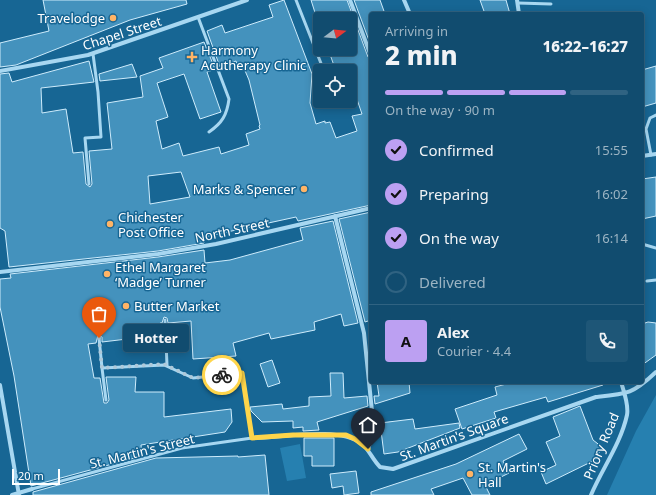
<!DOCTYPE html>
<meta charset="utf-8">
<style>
:root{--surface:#114c6f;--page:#1e5677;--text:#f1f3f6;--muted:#9cb4c3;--line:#306382;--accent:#bca0f2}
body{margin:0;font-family:"Noto Sans",sans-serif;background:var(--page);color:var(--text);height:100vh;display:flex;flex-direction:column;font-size:15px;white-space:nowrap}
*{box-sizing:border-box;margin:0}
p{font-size:13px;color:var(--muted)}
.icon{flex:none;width:22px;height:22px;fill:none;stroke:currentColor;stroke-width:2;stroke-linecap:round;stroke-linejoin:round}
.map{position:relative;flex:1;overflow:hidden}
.details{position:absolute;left:369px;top:12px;width:275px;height:372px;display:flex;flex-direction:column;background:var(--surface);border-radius:4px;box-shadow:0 2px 10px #0003,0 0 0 1px var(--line)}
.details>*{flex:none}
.needle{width:26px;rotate:74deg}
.controls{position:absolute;left:313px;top:12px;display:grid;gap:8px}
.controls a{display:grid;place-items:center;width:44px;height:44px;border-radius:4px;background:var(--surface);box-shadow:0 2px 10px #0003,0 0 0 1px var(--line);font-size:20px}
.scale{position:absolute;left:12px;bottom:10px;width:48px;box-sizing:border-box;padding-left:4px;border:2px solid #fff;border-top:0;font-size:11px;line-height:14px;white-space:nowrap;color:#fff;-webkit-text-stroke:3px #176694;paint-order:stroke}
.pin{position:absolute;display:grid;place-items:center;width:34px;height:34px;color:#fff;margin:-41px -17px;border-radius:50% 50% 50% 0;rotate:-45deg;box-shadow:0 0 4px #0007}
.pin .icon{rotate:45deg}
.courier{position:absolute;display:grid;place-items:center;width:40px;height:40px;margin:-20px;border:3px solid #ffd54a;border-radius:50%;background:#fff;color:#222;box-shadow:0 1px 5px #0007}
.bubble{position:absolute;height:28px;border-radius:4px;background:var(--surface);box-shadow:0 2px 10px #0003,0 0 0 1px var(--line);font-size:13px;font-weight:800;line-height:28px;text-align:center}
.overview em{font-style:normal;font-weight:800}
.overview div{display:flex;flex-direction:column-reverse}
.overview{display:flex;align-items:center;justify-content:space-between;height:68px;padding:0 16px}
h1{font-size:26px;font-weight:800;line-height:30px}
.bar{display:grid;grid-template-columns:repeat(4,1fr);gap:6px 4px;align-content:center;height:48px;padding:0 16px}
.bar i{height:5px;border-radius:3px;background:var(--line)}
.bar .active{background:var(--accent)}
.bar p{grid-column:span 4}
.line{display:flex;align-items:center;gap:10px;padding:0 16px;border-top:1px solid var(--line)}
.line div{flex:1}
.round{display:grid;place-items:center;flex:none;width:42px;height:42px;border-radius:4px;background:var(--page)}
ol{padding:0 16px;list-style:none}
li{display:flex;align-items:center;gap:12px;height:44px}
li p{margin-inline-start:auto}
li .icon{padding:4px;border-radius:50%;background:var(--accent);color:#111;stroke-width:4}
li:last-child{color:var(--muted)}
li i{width:22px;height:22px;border:2px solid var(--line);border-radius:50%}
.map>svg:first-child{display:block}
</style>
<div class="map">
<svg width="656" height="495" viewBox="0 0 656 495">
<rect width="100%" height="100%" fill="#176694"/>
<path fill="#2680b0" d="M656,395V495H607L636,431Z
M300,444L306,478L287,481L280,448Z"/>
<path fill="#4492bd" stroke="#ceecfc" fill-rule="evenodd" d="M43,0H186L187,4L130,20L16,65L0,67V43L49,31Z
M284,0L312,74L310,103L316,124L325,121V123L330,122L336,138L357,131L352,116L362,114L350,79V71H336L328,49H350V19H317L311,0H347L368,57L371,59V205L298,221L296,217L204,237V243L158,251L9,267L5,231L0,228V74L9,73L12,82L89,61L94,82L41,88L42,113L66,109L73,153L83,152L86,184L90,187L92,184L89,151L112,149L107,103L143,97L140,76L163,68L159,58L204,42L215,69L207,72L221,112L200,119L184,74L157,83L168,117L156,121L162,149L179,143L183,156L219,147L221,154L249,145L246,134L260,129L259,126L260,125L249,80L243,66L238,68L236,61L220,67L207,31L222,25L225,33L273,17L269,5ZM181,172L190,197L150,204L148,176Z
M354,0H380L385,14H371V46Z
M480,0H506L510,14H485Z
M132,64L137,77L100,81L99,74Z
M656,66V103L642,107V70Z
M656,177V216L642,219V179Z
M371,212V320L365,322L339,219Z
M333,221L358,323L344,326L341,314L314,322L315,330L271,339L269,333L233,343L236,356L193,359L191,321L168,323L167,318L164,317L162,323H160L161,335L102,342V337L98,335L96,343L88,344L94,378H100L104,403H107L109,400L106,377H136L135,392H164V417L231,409L232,422L225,432L141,445L142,456L31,486L14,376L0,307V279L11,278L10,274L158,257L204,250L205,263L230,260L303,240L300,228Z
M648,322L656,323V355L642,365V324Z
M272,360L280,383L268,387L260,364Z
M330,373H343L344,398L367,396L368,406L317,422L319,430L303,431V427L293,428V421L262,422L251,411L250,407L282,404L283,409L309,406V397L331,396Z
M377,382H409L410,393L375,404L374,396H379Z
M514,382H602L603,385L548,402L546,397L494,412L496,418L462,429L455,409L497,395L495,387Z
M580,406L593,440L602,447L595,460L546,484L541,472L556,465L546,442L560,436L553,417Z
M413,419L415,429L459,423L460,428L398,452L384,454L380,423Z
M519,434L527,449L503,461L509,473L485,485L490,495H472L463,478L431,489L434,495H371V492L456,464Z
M304,438H334V466H312V456H304Z
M265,455L269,495H33V492L156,458L238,456V457Z
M356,471L359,493L344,495L343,486L332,488L330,474Z"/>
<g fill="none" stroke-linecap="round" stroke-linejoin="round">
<path stroke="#a7d7f1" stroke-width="3" d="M296,0L324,71
M518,3L551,4
M198,17L229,99C227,115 222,123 209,132
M651,155L646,129L650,118L656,115
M89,184L85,138L101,137L98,92L93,54
M642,244L656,248
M647,281L656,280
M165,320L167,365
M99,338L102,368
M32,489L182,448L252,438L242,373L193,378L164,365L102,368L106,400"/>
<path stroke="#a7d7f1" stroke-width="4" d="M350,0L371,56
M404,0L410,14
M517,0L519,14
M0,71L88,55L247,0
M642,156L656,154
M335,216L364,333L374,431L368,449
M0,272L158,254L216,244L371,208
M0,385L19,495
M252,438C280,438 338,426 361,443C369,449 372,459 380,467L393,469L596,397C627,394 633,394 656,372
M12,495L32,489
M591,495C602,469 621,443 627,415C629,405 624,392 621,382"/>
</g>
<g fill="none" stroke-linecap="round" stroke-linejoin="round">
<path stroke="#aec9da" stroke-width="4" stroke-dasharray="0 7.2" d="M99,338L102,368L164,364L193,378L222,375"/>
<path stroke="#ffd54a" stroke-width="5" d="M222,375L242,373L252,438L293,435H346L355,439L368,449"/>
</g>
<g fill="#ffb466" stroke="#176694" stroke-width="1.5">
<circle cx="113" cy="18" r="4"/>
<path d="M190 51h4v4h4v4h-4v4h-4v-4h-4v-4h4z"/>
<circle cx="304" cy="189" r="4"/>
<circle cx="110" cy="224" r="4"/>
<circle cx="107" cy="274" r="4"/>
<circle cx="126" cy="306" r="4"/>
<circle cx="470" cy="474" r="4"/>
</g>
<g text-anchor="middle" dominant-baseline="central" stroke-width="3" stroke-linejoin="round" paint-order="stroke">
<g font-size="13" fill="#fff" stroke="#176694" text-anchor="start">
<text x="105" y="18" text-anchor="end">Travelodge</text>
<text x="201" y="50">Harmony<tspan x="201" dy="15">Acutherapy Clinic</tspan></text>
<text x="296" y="189" text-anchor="end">Marks &amp; Spencer</text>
<text x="118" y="217">Chichester<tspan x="118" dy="15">Post Office</tspan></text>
<text x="115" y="267">Ethel Margaret<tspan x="115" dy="15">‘Madge’ Turner</tspan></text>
<text x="134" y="306">Butter Market</text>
<text x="478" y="467">St. Martin's<tspan x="478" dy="15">Hall</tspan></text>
</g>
<g font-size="13" fill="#fff" stroke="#176694">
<text transform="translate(122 33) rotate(-18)">Chapel Street</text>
<text transform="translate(232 230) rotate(-12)">North Street</text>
<text transform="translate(454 437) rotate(-20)">St. Martin's Square</text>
<text transform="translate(601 446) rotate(-67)">Priory Road</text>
<text transform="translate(142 451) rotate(-14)">St. Martin's Street</text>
</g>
</g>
</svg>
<div class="controls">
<a><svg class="needle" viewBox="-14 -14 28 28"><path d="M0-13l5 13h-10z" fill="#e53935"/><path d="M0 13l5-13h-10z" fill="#9cb4c3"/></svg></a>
<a><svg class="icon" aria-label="locate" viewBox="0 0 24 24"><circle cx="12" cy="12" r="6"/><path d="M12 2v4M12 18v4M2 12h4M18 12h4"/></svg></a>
</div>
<div class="scale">20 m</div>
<div class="pin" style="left:99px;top:338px;background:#ea580c"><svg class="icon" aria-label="bag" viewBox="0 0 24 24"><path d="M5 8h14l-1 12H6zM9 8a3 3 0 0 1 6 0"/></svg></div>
<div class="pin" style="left:368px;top:449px;background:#1f2937"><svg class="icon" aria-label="home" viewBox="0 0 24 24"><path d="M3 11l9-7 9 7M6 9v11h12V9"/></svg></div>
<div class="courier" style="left:222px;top:375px"><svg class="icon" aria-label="bike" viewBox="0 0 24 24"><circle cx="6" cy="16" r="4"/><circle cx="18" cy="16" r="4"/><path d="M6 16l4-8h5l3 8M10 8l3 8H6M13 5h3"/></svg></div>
<div class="bubble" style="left:123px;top:324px;width:66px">Hotter</div>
<section class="details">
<div class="overview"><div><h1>2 min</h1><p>Arriving in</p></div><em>16:22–16:27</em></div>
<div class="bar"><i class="active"></i><i class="active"></i><i class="active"></i><i></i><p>On the way · 90 m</p></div>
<ol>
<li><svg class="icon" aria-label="check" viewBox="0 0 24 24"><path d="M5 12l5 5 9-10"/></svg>Confirmed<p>15:55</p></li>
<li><svg class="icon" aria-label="check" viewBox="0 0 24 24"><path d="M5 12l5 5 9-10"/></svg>Preparing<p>16:02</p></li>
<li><svg class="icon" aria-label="check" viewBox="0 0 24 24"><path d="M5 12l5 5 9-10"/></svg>On the way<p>16:14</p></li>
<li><i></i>Delivered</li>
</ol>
<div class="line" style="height:72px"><b class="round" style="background:var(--accent);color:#111">A</b><div><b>Alex</b><p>Courier · 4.4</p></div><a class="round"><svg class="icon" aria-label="phone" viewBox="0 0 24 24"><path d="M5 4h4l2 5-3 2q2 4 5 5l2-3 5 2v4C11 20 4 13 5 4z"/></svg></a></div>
</section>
</div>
